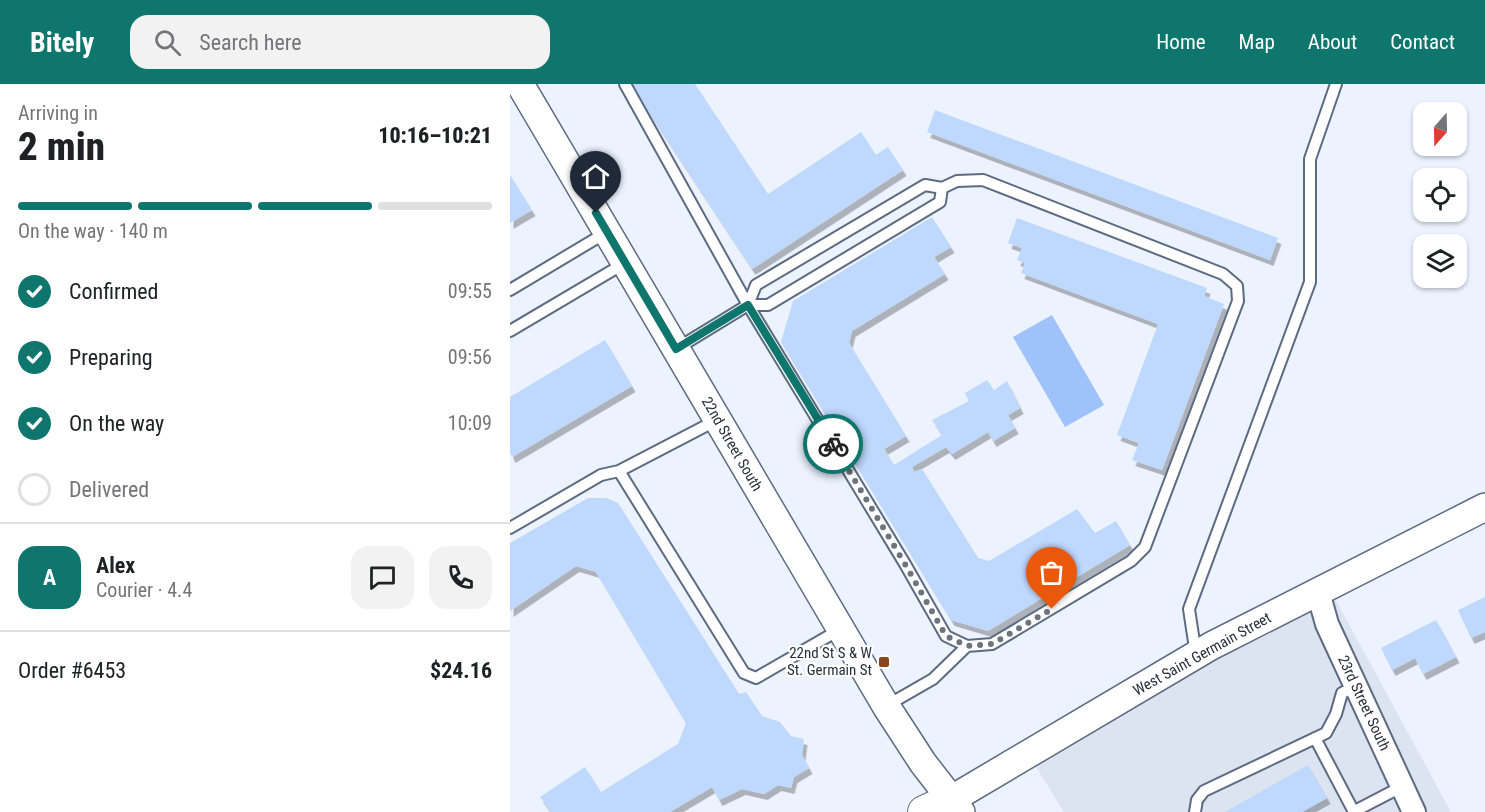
<!DOCTYPE html>
<meta charset="utf-8">
<style>
:root{--surface:#fff;--page:#f2f2f2;--text:#202124;--muted:#757577;--line:#e0e0e0;--accent:#0f766e}
body{margin:0;font-family:"Roboto Condensed",sans-serif;background:var(--page);color:var(--text);height:100vh;display:flex;flex-direction:column;font-size:22px;white-space:nowrap}
*{box-sizing:border-box;margin:0}
p{font-size:20px;color:var(--muted)}
.icon{flex:none;width:33px;height:33px;fill:none;stroke:currentColor;stroke-width:2;stroke-linecap:round;stroke-linejoin:round}
.map{position:relative;flex:1;overflow:hidden}
.side{display:flex;flex-direction:column;background:var(--surface);width:510px}
.side>*{flex:none}
.needle{width:39px;rotate:200deg}
.fabs{position:absolute;left:903px;top:18px;display:grid;gap:12px}
.fabs a{display:grid;place-items:center;width:54px;height:54px;border-radius:12px;background:var(--surface);box-shadow:0 2px 4px #0004;font-size:30px}
.pin{position:absolute;display:grid;place-items:center;width:51px;height:51px;color:#fff;margin:-62px -26px;border-radius:50% 50% 50% 0;rotate:-45deg;box-shadow:0 0 6px #0007}
.pin .icon{rotate:45deg}
.courier{position:absolute;display:grid;place-items:center;width:60px;height:60px;margin:-30px;border:4px solid #0f766e;border-radius:50%;background:#fff;color:#222;box-shadow:0 2px 8px #0007}
.head em{font-style:normal;font-weight:800}
.head div{display:flex;flex-direction:column-reverse}
.head{display:flex;align-items:center;justify-content:space-between;height:102px;padding:0 18px}
h1{font-size:39px;font-weight:800;line-height:45px}
.bar{display:grid;grid-template-columns:repeat(4,1fr);gap:9px 6px;align-content:center;height:72px;padding:0 18px}
.bar i{height:8px;border-radius:4px;background:var(--line)}
.bar .active{background:var(--accent)}
.bar p{grid-column:span 4}
.line{display:flex;align-items:center;gap:15px;padding:0 18px;border-top:2px solid var(--line)}
.line div{flex:1}
.round{display:grid;place-items:center;flex:none;width:63px;height:63px;border-radius:18px;background:var(--page)}
ol{padding:0 18px;list-style:none}
li{display:flex;align-items:center;gap:18px;height:66px}
li p{margin-inline-start:auto}
li .icon{padding:6px;border-radius:50%;background:var(--accent);color:#fff;stroke-width:4}
li:last-child{color:var(--muted)}
li i{width:33px;height:33px;border:3px solid var(--line);border-radius:50%}
header{display:flex;align-items:center;gap:36px;box-sizing:border-box;height:84px;padding:0 30px;background:var(--accent);color:#fff}
header strong{font-size:28px}
nav{display:flex;gap:33px;margin-inline-start:auto;font-size:21px}
.search{width:420px;height:54px;background:var(--page);display:flex;align-items:center;gap:15px;box-sizing:border-box;padding:0 21px;border-radius:18px;color:var(--muted);font-size:22px}
main{display:flex;flex:1;min-height:0}
.map>svg:first-child{display:block}
</style>
<header>
<strong>Bitely</strong>
<div class="search"><svg class="icon" aria-label="search" viewBox="0 0 24 24"><circle cx="10" cy="10" r="6"/><path d="M15 15l6 6"/></svg>Search here</div>
<nav><a>Home</a><a>Map</a><a>About</a><a>Contact</a></nav>
</header>
<main>
<section class="side">
<div class="head"><div><h1>2 min</h1><p>Arriving in</p></div><em>10:16–10:21</em></div>
<div class="bar"><i class="active"></i><i class="active"></i><i class="active"></i><i></i><p>On the way · 140 m</p></div>
<ol>
<li><svg class="icon" aria-label="check" viewBox="0 0 24 24"><path d="M5 12l5 5 9-10"/></svg>Confirmed<p>09:55</p></li>
<li><svg class="icon" aria-label="check" viewBox="0 0 24 24"><path d="M5 12l5 5 9-10"/></svg>Preparing<p>09:56</p></li>
<li><svg class="icon" aria-label="check" viewBox="0 0 24 24"><path d="M5 12l5 5 9-10"/></svg>On the way<p>10:09</p></li>
<li><i></i>Delivered</li>
</ol>
<div class="line" style="height:108px"><b class="round" style="background:var(--accent);color:#fff">A</b><div><b>Alex</b><p>Courier · 4.4</p></div><a class="round"><svg class="icon" aria-label="chat" viewBox="0 0 24 24"><path d="M4 5h16v11H9l-5 4z"/></svg></a><a class="round"><svg class="icon" aria-label="phone" viewBox="0 0 24 24"><path d="M5 4h4l2 5-3 2q2 4 5 5l2-3 5 2v4C11 20 4 13 5 4z"/></svg></a></div>
<div class="line" style="height:78px"><div>Order #6453</div><b>$24.16</b></div>
</section>
<div class="map">
<svg width="975" height="728" viewBox="0 0 975 728">
<defs>
<filter id="shadow"><feDropShadow dx="3.5" dy="6" stdDeviation="0" flood-color="#0004"/></filter>
</defs>
<rect width="100%" height="100%" fill="#ecf3fe"/>
<path fill="#dce4f1" d="M822,509L941,728H554L521,675Z"/>
<path fill="#9ec2f9" d="M542,231L594,321L555,343L503,253Z"/>
<path fill="#bfd8fd" filter="url(#shadow)" d="M120,0H185L258,110L351,48L366,71L378,63L393,86L242,185Z
M425,26L768,154L760,176L417,48Z
M0,91L22,126L0,139Z
M422,133L441,163L424,173L435,190L342,247L339,259L396,352L374,365L384,381L432,351L422,336L459,317L455,309L477,296L484,306L497,297L510,324L498,331L505,344L483,357L478,348L442,370L436,363L402,383L404,388L412,385L468,474L479,477L567,425L585,449L606,437L620,461L478,547L441,536L271,258L283,217Z
M507,134L697,204L694,212L714,220L652,386L622,376L629,359L607,351L648,240L511,189L515,179L507,176L512,164L498,159Z
M95,256L122,302L2,373L0,369V313Z
M78,414H96L108,419L229,610L236,608L252,632L270,638L281,652L294,655L292,671L299,684L284,693L281,704L268,701L254,710L232,705L209,716L202,703L160,728H41L30,713L75,683L91,708L168,660L176,639L86,488L66,482L0,527V459Z
M975,513V548L961,554L948,526Z
M926,536L946,573L913,590L905,574L882,586L871,564Z
M798,681L817,714L792,728H715Z"/>
<g fill="none" stroke-linecap="round" stroke-linejoin="round">
<defs>
<path id="service" d="M115,0L238,221L395,480L436,552L457,562L482,560L621,477L635,463L728,217L727,202L713,190L473,96L447,97L432,104L415,101L246,201L238,221
M0,206L97,148
M0,247L115,179
M166,265L238,221H258L430,118L432,104
M109,387L234,589L246,594L329,546
M0,444L91,391L109,387L207,336
M686,571L679,525L800,198V75L826,0
M376,622L423,595L457,562
M805,654L844,728
M685,728L687,716L694,707L816,649L826,630L832,609L846,602
M843,728L893,702"/>
<path id="minor" d="M808,508L817,540L904,728"/>
<path id="tertiary" d="M10,0L376,622L413,679L451,728
M442,715L701,562L975,423"/>
<path id="secondary" d="M414,728L442,715"/>
</defs>
<use href="#service" stroke="#5c6b81" stroke-width="14"/>
<use href="#minor" stroke="#5c6b81" stroke-width="26"/>
<use href="#tertiary" stroke="#5c6b81" stroke-width="30"/>
<use href="#secondary" stroke="#5c6b81" stroke-width="34"/>
<use href="#service" stroke="#fff" stroke-width="10"/>
<use href="#minor" stroke="#fff" stroke-width="22"/>
<use href="#tertiary" stroke="#fff" stroke-width="27"/>
<use href="#secondary" stroke="#fff" stroke-width="32"/>
</g>
<g fill="none" stroke-linecap="round" stroke-linejoin="round">
<path stroke="#6d747d" stroke-width="6" stroke-dasharray="0 10.8" d="M323,360L395,480L436,552L457,562L482,560L542,525"/>
<path stroke="#0f766e" stroke-width="8" d="M86,129L166,265L238,221L323,360"/>
</g>
<rect fill="#89451b" stroke="#fff" stroke-width="2" x="368" y="572" width="12" height="12" rx="3"/>
<g text-anchor="middle" dominant-baseline="central" stroke-width="4.5" stroke-linejoin="round" paint-order="stroke">
<g font-size="15" fill="#282f38" stroke="#fff">
<text transform="translate(222 360) rotate(60)">22nd Street South</text>
<text transform="translate(692 570) rotate(-29)">West Saint Germain Street</text>
<text transform="translate(854 619) rotate(65)">23rd Street South</text>
</g>
<g font-size="15" fill="#282f38" stroke="#fff" text-anchor="end">
<text x="362" y="569">22nd St S &amp; W<tspan x="362" dy="17">St. Germain St</tspan></text>
</g>
</g>
</svg>
<div class="fabs">
<a><svg class="needle" viewBox="-14 -14 28 28"><path d="M0-13l5 13h-10z" fill="#e53935"/><path d="M0 13l5-13h-10z" fill="#757577"/></svg></a>
<a><svg class="icon" aria-label="locate" viewBox="0 0 24 24"><circle cx="12" cy="12" r="6"/><path d="M12 2v4M12 18v4M2 12h4M18 12h4"/></svg></a>
<a><svg class="icon" aria-label="layers" viewBox="0 0 24 24"><path d="M12 4l9 5-9 5-9-5zM3 14l9 5 9-5"/></svg></a>
</div>
<div class="pin" style="left:542px;top:525px;background:#ea580c"><svg class="icon" aria-label="bag" viewBox="0 0 24 24"><path d="M5 8h14l-1 12H6zM9 8a3 3 0 0 1 6 0"/></svg></div>
<div class="pin" style="left:86px;top:129px;background:#1f2937"><svg class="icon" aria-label="home" viewBox="0 0 24 24"><path d="M3 11l9-7 9 7M6 9v11h12V9"/></svg></div>
<div class="courier" style="left:323px;top:360px"><svg class="icon" aria-label="bike" viewBox="0 0 24 24"><circle cx="6" cy="16" r="4"/><circle cx="18" cy="16" r="4"/><path d="M6 16l4-8h5l3 8M10 8l3 8H6M13 5h3"/></svg></div>
</div>
</main>
